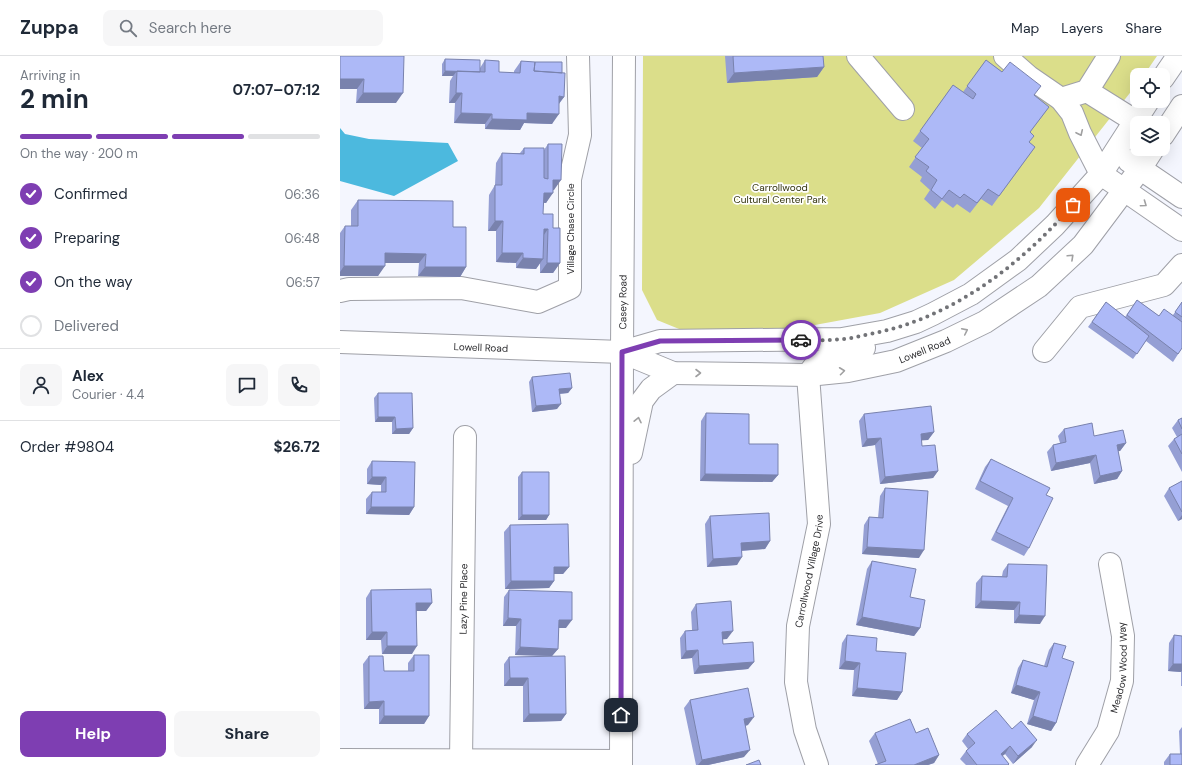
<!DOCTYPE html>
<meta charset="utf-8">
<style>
:root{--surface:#fff;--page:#f6f6f7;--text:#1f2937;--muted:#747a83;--line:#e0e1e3;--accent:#7e3eb2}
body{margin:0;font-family:"DM Sans",sans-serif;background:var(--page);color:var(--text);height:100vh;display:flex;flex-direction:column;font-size:15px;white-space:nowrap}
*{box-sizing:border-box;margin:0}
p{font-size:13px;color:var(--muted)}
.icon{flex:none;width:22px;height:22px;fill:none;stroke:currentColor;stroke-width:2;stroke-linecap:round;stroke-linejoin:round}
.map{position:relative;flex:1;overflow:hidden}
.sheet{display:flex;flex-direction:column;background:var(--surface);width:340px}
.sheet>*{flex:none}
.buttons{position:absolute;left:790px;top:12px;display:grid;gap:8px}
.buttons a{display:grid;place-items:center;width:40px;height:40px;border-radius:8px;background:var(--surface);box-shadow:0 4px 16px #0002;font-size:20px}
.pin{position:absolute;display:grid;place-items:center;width:34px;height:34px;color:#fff;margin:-17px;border-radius:8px;box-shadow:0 2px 6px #0006}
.courier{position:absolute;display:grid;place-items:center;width:40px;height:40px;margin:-20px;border:3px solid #7e3eb2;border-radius:50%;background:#fff;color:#222;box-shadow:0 1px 5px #0007}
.headline em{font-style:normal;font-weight:700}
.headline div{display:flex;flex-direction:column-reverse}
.headline{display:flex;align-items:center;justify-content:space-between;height:68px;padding:0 20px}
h1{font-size:26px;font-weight:700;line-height:30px}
.bar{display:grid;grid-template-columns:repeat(4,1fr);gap:6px 4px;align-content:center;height:48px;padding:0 20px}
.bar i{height:5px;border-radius:3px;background:var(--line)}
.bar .selected{background:var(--accent)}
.bar p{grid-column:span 4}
.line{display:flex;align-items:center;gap:10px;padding:0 20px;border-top:1px solid var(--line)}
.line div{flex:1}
.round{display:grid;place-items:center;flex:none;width:42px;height:42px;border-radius:8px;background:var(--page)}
ol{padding:0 20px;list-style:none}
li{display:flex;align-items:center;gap:12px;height:44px}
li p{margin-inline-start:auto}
li .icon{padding:4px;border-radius:50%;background:var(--accent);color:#fff;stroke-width:4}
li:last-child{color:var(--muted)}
li i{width:22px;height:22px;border:2px solid var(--line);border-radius:50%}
.primary-button{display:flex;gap:8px;margin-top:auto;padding:8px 20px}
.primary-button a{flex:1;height:46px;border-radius:8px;background:var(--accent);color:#fff;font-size:16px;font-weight:700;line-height:46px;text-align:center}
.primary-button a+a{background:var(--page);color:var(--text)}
header{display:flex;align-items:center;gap:24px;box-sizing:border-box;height:56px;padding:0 20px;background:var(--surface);border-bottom:1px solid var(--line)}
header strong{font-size:19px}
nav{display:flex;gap:22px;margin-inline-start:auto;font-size:14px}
.search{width:280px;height:36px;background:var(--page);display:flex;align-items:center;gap:10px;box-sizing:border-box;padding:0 14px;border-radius:8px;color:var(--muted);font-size:15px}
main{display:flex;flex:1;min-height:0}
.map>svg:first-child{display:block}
</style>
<header>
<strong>Zuppa</strong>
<div class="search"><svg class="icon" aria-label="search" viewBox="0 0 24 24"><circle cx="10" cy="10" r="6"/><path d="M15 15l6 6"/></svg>Search here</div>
<nav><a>Map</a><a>Layers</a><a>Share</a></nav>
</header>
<main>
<section class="sheet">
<div class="headline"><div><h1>2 min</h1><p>Arriving in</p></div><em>07:07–07:12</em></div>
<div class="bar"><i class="selected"></i><i class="selected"></i><i class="selected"></i><i></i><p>On the way · 200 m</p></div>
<ol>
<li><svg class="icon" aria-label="check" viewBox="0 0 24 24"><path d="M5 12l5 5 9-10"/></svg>Confirmed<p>06:36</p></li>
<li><svg class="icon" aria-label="check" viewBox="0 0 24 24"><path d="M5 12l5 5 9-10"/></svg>Preparing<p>06:48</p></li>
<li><svg class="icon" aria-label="check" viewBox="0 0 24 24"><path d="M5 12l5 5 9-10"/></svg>On the way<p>06:57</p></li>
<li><i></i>Delivered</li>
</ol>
<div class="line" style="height:72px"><a class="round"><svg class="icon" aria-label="person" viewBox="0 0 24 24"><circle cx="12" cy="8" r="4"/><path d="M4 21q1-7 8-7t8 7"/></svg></a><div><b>Alex</b><p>Courier · 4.4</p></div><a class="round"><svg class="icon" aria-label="chat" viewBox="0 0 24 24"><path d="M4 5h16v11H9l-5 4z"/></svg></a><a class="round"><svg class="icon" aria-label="phone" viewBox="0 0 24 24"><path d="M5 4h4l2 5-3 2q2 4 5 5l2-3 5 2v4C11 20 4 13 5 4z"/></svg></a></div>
<div class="line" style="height:52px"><div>Order #9804</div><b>$26.72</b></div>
<div class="primary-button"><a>Help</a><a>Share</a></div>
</section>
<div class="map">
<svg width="842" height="709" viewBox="0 0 842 709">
<rect width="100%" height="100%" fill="#f4f6fe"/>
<path fill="#dbde8a" d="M303,0H817L804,19H797V28L699,152L614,224L540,257L453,273L344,275L317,264L302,234Z"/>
<path fill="#4cb9de" d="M0,72L5,78L29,83L108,87L118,105L54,140L0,125Z"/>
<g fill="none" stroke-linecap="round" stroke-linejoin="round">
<defs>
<g id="minor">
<path d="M518,0L563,53"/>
<path d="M665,0L689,21L721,43L732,57L740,77L761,118L842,174"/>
<path d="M823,22L838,0"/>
<path d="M747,35L795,65"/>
<path d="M721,43L747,35L769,0"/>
<path d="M823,79L842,50"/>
<path d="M789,105L842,141"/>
<path d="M0,235L9,233L121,232L198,246L230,232V123L240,79L238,0"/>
<path id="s1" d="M0,286L282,296L320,285L502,283L547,275L576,266L593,258L631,238L678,204L715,169L761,118L808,45"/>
<path d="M704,295L740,251L824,229L842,209"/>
<path id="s2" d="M282,296L333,317L468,319L508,315L556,305L606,285L645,266L699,230L743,189L800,113L813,93"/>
<path d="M291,397L302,345L311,333L333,317"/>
<path d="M0,704L281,705"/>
<path id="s3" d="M121,705L125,381"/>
<path id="s4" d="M281,709L282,296L284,0"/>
<path id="s5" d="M477,709L465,674L456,626L458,570L479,468L468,319L476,308L497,298L524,292"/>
<path id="s6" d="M747,709L768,675L782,625L783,580L770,508"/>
</g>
</defs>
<use href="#minor" stroke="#9fa0a7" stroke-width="24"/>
<use href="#minor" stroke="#fff" stroke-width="22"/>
</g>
<path fill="#959fd4" d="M0,0L56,47H16L17,33Z
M385,0H483L484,11L477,21L387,27Z
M105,3L140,12L145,4L159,16L174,17V15L181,5L222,17L224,41L219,48L212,68L184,67L180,74L145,73V68L114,67L115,47H109L110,25L113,20H102V8Z
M646,4L694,39L709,51L690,76L689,86L695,91L652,150L641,143L630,157L617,148L613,152L602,144L595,153L584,143L590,134L580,125L582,121L569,111L582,92L573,85L613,29L623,36Z
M208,88L214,134H213L206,147H203V158L213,172L220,207L213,217H200V207L196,213L176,212V207L156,206V175H148L149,139L155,129L156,107L162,97H180L184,92L204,94Z
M18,144L113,171L126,211L120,221L78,220L79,207H45L38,220H0V177L5,170H11V154Z
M797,244L819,260L833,259L842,246V292L833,306L806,285L793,303L748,271L766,246L785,261Z
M192,321L232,332L228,337L220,338L217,353L192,356L189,326Z
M38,337L73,372L69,378H52V366H35L34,342Z
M366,357L438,419L432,426L360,425L361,365Z
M524,358L594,376L588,384H581L582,390L598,415L593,422L540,428L535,389L522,391L519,365Z
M842,362V416L828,390L834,383L837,381L832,372L838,364Z
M724,373L786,387L780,395H778L782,415L777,423L754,428L750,407L711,415L707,396L713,389L720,387L718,380Z
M651,403L706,439L689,492L684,500L651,484L668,450L635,433L645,411Z
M32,405L74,451L69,459L26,458V443L32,436H41V429L27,428V413Z
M182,416L209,459L206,464H178V421Z
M842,425V463L838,465L824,440L829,432Z
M545,432L579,502L522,498L524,469L529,461L538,462L540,440Z
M370,460L430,485L425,493L402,495L397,509L367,511L365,468Z
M170,469L229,511L223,518H214V525L209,532L165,533L164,476Z
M532,505L570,541L580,572L574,580L516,569L527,513Z
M668,508L700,568L674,567V554L635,552L636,527L642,520H662L663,515Z
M31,534L92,547L86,555H77L72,598H42L41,584H26V542Z
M169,534L226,572H219L218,593L212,600L175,599L176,570H163L164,541Z
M356,548L387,583H383V588L414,606L408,613L354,618L352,602L341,603L340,582L345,575L352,574L351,556Z
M507,579L536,595L562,636L557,644L512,640L514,614L499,613L502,587Z
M834,579L842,580V630H841V616L828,615L829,587Z
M714,587L722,602L716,667L711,675L687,668L694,644L671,637L678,612L683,604L704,610L709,594Z
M74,599L89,660L84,668H39V653H24L23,608L29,600L44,615H68V607Z
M169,601L226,658L221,665L183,666V630H164V608Z
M350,644L408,669L405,670L404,701L368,709H356L344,652Z
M842,671V709H824V706L830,698H840L839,675Z
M672,673L692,691L673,708L665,698L662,700L669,708L668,709H626L620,703L626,695L628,693L622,685L627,678Z
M535,677H576L599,699L594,707L588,709H535L538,708L529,685Z"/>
<path fill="#7982ad" d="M484,11L477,21L387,27L394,17Z
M105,15H117L113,20H102Z
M0,23H24L17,33H0Z
M23,37H63L56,47H16Z
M116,37H122L115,47H109Z
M219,40L224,41L217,50Z
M121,57L152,58L145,68L114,67Z
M187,57L219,58L212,68L184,67L180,74L145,73L152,63Z
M213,124H221L214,134L206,133Z
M204,137H213L206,147L197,146Z
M155,165H163L156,175H148Z
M204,173H208L201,183Z
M45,197L86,198L79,207H38Z
M162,197H183L176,207L156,206Z
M183,202L203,203L196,213L176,212Z
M207,207H220L213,217H200Z
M4,210H45L38,220H0V216Z
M85,211H126L120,221L78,220Z
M232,332L228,337L215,338L219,333Z
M221,348L217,353L192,356L196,350Z
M38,361H55L52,366H35Z
M73,372L69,378H52L56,373Z
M594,376L588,384L575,385L581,378Z
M541,382L535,389L522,391L527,383Z
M786,387L780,395L771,396L777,389Z
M756,399L750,407L711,415L716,407Z
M598,415L593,422L540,428L545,421Z
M782,415L777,423L754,428L760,420Z
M365,418L438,419L432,426L360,425Z
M32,421H46L41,429L27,428Z
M31,451H74L69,459L26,458Z
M182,459H209L206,464H178Z
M842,459V463L838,465Z
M430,485L425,493L396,495L401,487Z
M527,491L584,494L579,502L522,498Z
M402,501L397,509L367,511L373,503Z
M214,511H229L223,518H209Z
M171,525H214L209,532L165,533Z
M641,545L680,546L674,554L635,552Z
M76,547H92L86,555H71Z
M679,559L705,560L700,568L674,567Z
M522,561L580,572L574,580L516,569Z
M168,562L181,563L176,570H163Z
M219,564H232L226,572H214Z
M393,575L387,583L377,584L382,576Z
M32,576H47L41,584H26Z
M47,590H77L72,598H42Z
M180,591L218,593L212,600L175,599Z
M358,594L352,602L341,603L346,595Z
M505,605L520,607L514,614L499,613Z
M414,606L408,613L354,618L359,610Z
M833,608H842V615L841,616L828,615Z
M170,622H188L183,630H164Z
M676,629L700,636L694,644L671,637Z
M517,632L562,636L557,644L512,640Z
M44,645L39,653H24L29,646Z
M189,658H226L221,665L183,666Z
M44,660H89L84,668H39Z
M693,660L716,667L711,675L687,668Z
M414,661L408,669L399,671L404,663Z
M697,684L692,691L673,708L678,700Z
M670,690L665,698L655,706L661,698Z
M410,694L404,701L368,709H358L362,704Z
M599,699L594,707L588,709H574Z"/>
<path fill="#adb9f7" stroke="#7982ad" d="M0,0H64L63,37H23L24,23H0Z
M393,0H483L484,11L394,17Z
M105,3L140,4V16L105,15Z
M145,4L159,5V16L180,17L181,5L195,6L194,15L225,17L224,41L219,40V58L187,57V64L152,63V58L121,57L122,37H116L117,15L145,16Z
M646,4L662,16L670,6L701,30L694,39L709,51L690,76L694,80L689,86L695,91L659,140L648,133L637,147L624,138L620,142L609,134L602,143L591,134L597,124L586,115L589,111L575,101L589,83L580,75L613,29L633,43L636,38L627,30Z
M195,6H222V17L194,15Z
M208,88H222L221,124H213V137H204L203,158H213V172H220V207H207L208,173H204L203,203L183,202V197H162L163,165H155V129H162V97L184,98V92H204V122L208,123Z
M18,144L113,145V171H126V211H85L86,198L45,197V210H4L5,170H18Z
M797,244L819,260L824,253L842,266V292L838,298L787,259Z
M766,246L809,280L797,298L752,266Z
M842,246V261L835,256Z
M230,317L232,332L219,333L221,348L196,350L192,321Z
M38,337H72L73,372L56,373L55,361H38Z
M591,350L594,376L581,378L582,390L595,389L598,415L545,421L541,382L527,383L524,358Z
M366,357L409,358V388H438V419L365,418Z
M842,362V373L838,364Z
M752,367L754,380L783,374L786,387L777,389L782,415L760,420L756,399L716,407L713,389L726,386L724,373Z
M842,378V398L834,383Z
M651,403L710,432L706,439L713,442L689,492L656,476L673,442L640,425Z
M32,405L75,406L74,451H31L32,436H46V421H32Z
M182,416H209V459H182Z
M842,425V456L829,432Z
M545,432L588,435L584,494L527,491L529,461L543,462Z
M429,457L430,485L401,487L402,501L373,503L370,460Z
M228,468L229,511H214V525H171L170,469Z
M532,505L576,513L570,541L585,544L580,572L522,561Z
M668,508L707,509L705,560L679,559L680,546L641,545L642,520L667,521Z
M91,533L92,547H76L77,590H47V576H32L31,534Z
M169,534L232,536V564H219L218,593L180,591L181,563L168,562Z
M391,545L393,575L382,576L383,588L413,586L414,606L359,610L358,594L346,595L345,575L358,574L356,548Z
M507,579L537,582L536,595L566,597L562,636L517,632L520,607L505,605Z
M834,579L842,580V608H833Z
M714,587L726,590L722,602L734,606L716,667L693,660L700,636L676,629L683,604L707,611Z
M74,599H89V660H44V645L29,646V600H43L44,615H74Z
M225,600L226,658H189L188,622H170L169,601Z
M408,632L414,661L404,663L410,694L362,704L350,644Z
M656,654L672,673L681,665L697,684L678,700L670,690L661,698L669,708L668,709H637L626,695L635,687L627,678Z
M570,663L576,677L588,672L599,699L574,709H535L546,705L535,677Z
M830,698H842V709H830Z
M419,704L421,709H406Z"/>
<defs><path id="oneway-chevron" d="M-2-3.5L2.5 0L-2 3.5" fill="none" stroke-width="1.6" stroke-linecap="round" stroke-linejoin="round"/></defs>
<g stroke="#a0a0a1">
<use href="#oneway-chevron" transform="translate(740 77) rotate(65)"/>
<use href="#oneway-chevron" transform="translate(804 148) rotate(35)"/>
<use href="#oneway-chevron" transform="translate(731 201) rotate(-43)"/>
<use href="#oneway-chevron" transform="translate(625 275) rotate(-26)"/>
<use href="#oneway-chevron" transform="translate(502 315) rotate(-7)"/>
<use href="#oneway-chevron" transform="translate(358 317)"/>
<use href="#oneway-chevron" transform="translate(298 364) rotate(-78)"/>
</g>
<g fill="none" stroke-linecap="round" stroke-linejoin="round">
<path stroke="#727377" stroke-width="4" stroke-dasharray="0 7.2" d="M461,284C475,284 488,285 501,283C509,283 517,281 525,279C610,264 677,212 733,149"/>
<path stroke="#7e3eb2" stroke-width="5" d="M281,659L282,296L320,285L461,284"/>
</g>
<g text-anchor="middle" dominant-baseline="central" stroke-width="3.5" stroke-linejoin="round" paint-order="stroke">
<g font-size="10" fill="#32330d" stroke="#fff">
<text x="440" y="131">Carrollwood<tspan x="440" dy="12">Cultural Center Park</tspan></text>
</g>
<g font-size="10" fill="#2c2c2f" stroke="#fff">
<text transform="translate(230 173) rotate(-90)">Village Chase Circle</text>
<text stroke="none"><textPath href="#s4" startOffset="463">Casey Road</textPath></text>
<text stroke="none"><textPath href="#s1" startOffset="141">Lowell Road</textPath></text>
<text stroke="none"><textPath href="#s2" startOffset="310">Lowell Road</textPath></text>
<text stroke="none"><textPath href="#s5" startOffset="198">Carrollwood Village Drive</textPath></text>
<text stroke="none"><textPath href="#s3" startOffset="162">Lazy Pine Place</textPath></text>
<text stroke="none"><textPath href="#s6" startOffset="105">Meadow Wood Way</textPath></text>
</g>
</g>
</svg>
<div class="buttons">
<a><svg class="icon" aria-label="locate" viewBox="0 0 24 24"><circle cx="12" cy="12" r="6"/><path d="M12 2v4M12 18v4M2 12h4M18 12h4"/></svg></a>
<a><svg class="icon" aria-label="layers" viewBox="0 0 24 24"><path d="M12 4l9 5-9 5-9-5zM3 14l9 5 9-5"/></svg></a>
</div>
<div class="pin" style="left:733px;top:149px;background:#ea580c"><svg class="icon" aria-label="bag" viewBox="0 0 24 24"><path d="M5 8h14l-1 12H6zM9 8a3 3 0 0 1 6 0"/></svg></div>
<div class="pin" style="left:281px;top:659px;background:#1f2937"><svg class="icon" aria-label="home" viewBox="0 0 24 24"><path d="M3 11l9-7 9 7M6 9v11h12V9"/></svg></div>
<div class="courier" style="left:461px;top:284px"><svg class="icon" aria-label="car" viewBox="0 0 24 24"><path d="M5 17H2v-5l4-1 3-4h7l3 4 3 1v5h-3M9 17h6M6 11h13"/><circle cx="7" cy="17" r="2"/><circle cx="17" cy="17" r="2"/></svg></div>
</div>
</main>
